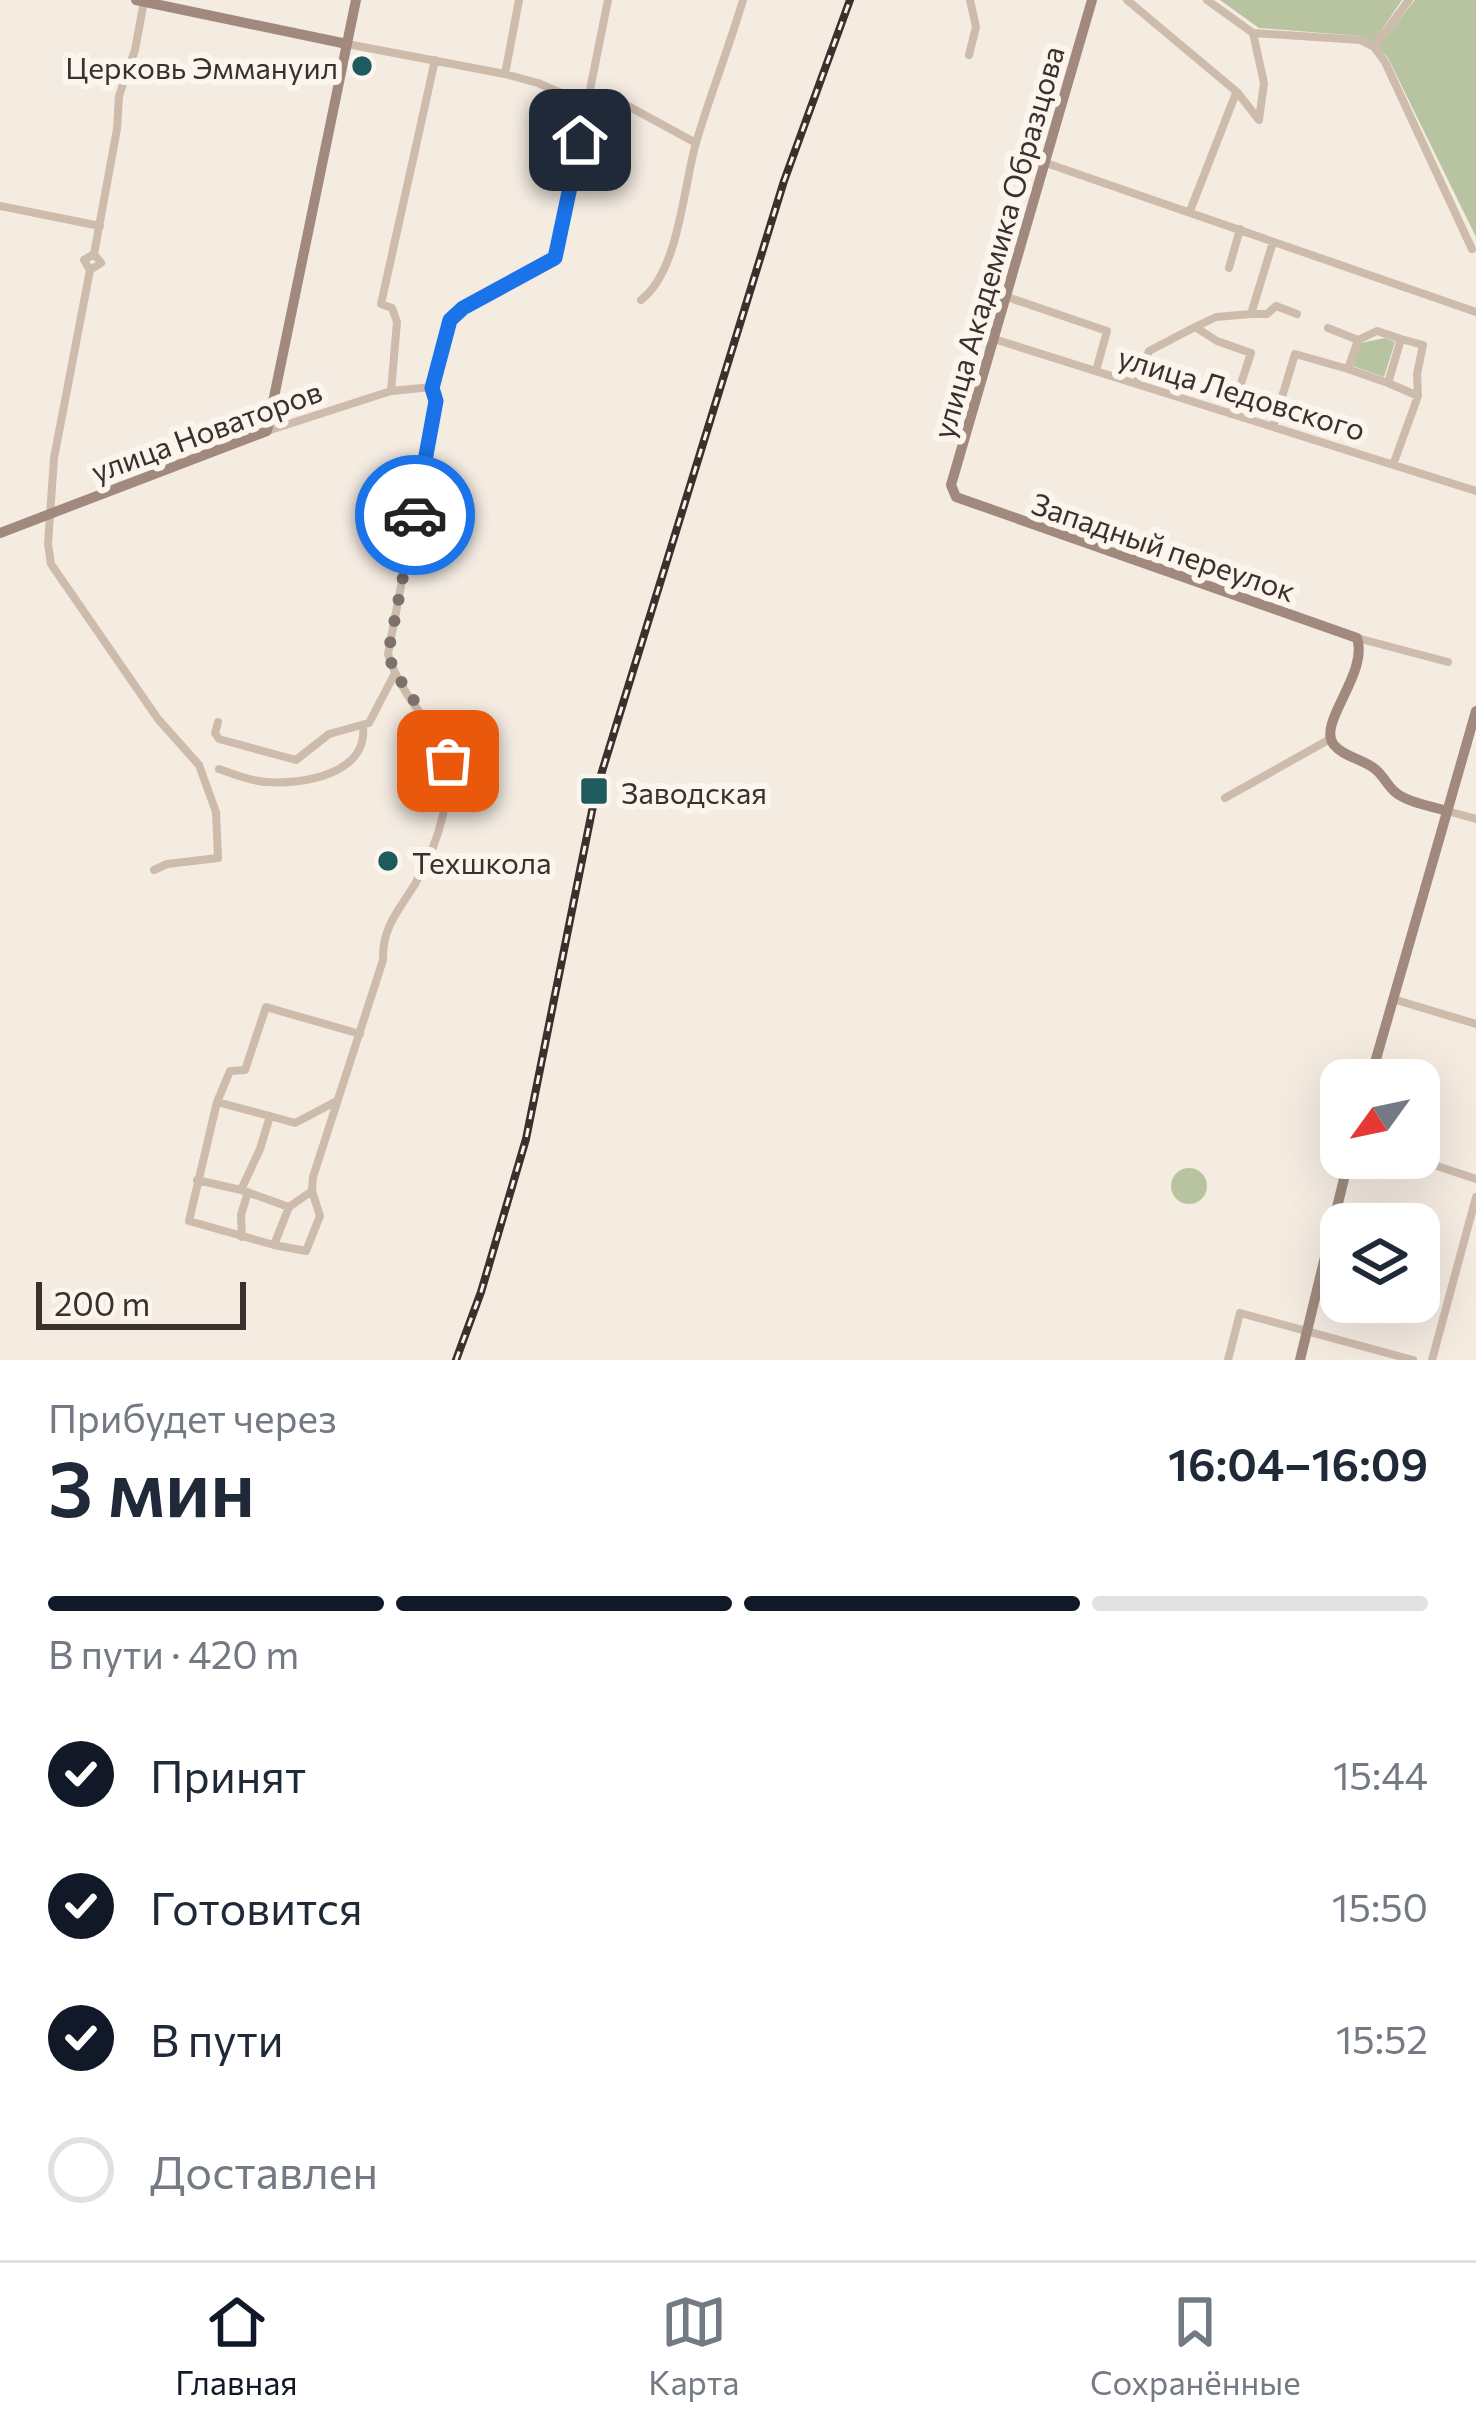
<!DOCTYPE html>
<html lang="ru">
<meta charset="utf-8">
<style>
:root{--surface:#fff;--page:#f6f6f7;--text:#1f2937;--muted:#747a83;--line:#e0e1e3;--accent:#111827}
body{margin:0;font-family:Commissioner,sans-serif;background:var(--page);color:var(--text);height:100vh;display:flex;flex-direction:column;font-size:45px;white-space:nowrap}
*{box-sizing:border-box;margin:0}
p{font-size:39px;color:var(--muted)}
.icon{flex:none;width:66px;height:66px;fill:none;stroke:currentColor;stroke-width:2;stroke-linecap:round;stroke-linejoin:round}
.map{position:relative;height:1360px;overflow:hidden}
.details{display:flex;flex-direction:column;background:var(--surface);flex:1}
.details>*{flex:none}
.needle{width:78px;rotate:237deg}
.tools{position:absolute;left:1320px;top:1059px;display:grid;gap:24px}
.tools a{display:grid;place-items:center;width:120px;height:120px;border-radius:24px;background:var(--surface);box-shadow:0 12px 48px #0002;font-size:60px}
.scale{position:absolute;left:36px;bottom:30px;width:210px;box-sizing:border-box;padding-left:12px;border:6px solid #3b302b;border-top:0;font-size:33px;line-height:42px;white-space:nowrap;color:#3b302b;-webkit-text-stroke:9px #fbf5ee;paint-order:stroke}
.pin{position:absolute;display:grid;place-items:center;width:102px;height:102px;color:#fff;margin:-51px;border-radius:24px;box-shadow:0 6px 18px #0006}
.courier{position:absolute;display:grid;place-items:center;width:120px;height:120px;margin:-60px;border:9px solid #1a73e8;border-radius:50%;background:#fff;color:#222;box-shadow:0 3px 15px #0007}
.headline em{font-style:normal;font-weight:600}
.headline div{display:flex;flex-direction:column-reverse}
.headline{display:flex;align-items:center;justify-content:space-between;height:204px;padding:0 48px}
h1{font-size:78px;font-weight:600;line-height:90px}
.bar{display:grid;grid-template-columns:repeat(4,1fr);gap:18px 12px;align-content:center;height:144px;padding:0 48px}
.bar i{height:15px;border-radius:9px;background:var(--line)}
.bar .on{background:var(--accent)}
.bar p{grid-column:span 4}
ol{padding:0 48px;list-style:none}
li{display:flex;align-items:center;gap:36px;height:132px}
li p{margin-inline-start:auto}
li .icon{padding:12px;border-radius:50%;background:var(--accent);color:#fff;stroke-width:4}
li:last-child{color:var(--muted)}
li i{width:66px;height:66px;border:6px solid var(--line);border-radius:50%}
.dock{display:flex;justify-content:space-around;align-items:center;height:168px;border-top:3px solid var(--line);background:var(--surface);font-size:33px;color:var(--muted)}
.dock a{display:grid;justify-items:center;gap:6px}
.dock .on{color:var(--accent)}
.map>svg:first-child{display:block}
</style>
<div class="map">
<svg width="1476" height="1360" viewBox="0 0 1476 1360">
<rect width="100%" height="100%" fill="#f4ebe1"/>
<path fill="#b8c4a0" d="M1220,0H1402L1372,44L1360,36L1259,28Z
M1415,0H1476V237L1388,58L1378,47Z
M1385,338L1395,342L1384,377L1353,366L1360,343Z
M1171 1186a18 18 0 1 1 36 0a18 18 0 1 1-36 0Z"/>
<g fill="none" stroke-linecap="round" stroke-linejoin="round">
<path stroke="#cdbbac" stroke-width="8" d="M1127,0L1237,92L1259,120L1264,83L1253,33L1360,40L1374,47L1385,62L1472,249
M1207,0L1253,33
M347,44L505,74L538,83L580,101H619L696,143
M1374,47L1409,0
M969,55L976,27L970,0
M505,74L519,0
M1046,163L1476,312
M0,206L100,226
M1190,211L1236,93
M1273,242L1251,314H1267L1276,306L1297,314
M94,254L101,263L90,270L84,260L94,254L117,129L119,96L135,50L144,1
M1229,268L1240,229
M90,270L54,458L48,544L51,564L158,719L199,765L216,812L218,858L167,864L154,870
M1007,297L1107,331L1096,371
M641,300C679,271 683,188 696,143C710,95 729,48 743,0
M994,339L1476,491
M1348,369L1388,383L1401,339L1377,331L1358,340
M1388,383L1418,396L1417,374L1423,345L1401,339
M1136,384L1149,351L1195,327
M391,391L397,322L392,308L381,304L435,60
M1231,414L1251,353L1217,341L1195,327L1216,317L1251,314
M1273,427L1295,354L1348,369L1358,340L1328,328
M267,431L391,391L432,387
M1393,465L1418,396
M1357,638L1448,662
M218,722L215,733L219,739L296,760L329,734L369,723L395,673
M480,765C442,749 400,693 388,654L435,408L432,387L450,320L463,308L550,263L557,254L608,0
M219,769C234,774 250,781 266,782C302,785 368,774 363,727
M1225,798L1330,739
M1447,811L1476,819
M1393,999L1476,1024
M217,1102L230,1071L245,1070L266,1007L360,1034
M270,1116L295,1123L335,1102
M1413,1158L1476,1179
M197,1180L241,1190
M289,1207L274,1245L306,1251L320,1216L312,1191
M242,1237L241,1215L248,1192
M274,1245L189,1221L217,1102L270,1116L260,1149L241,1190L289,1207L312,1191L313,1177L383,960C382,927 399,910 415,884C440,842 456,787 443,739
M1228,1360L1240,1313L1413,1360
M1432,1360L1476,1197"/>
<path stroke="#a18a7d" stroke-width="10" d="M136,0L347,44
M1092,0L951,485L956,497L1357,638C1369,674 1316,724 1334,745C1344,757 1363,759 1375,769C1383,775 1387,785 1394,791C1405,802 1431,806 1447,811
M0,533L267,431L356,0
M1370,1080L1476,711
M1300,1360L1349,1158"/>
<defs>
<path id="rail" d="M456,1360L481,1292L526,1139L596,791L784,181L850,0"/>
</defs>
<use href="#rail" stroke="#3b302b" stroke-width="8"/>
<use href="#rail" stroke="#fbf5ee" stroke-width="3" stroke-dasharray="9" stroke-linecap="butt"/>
</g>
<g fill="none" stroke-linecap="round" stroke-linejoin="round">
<path stroke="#7c716b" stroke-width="12" stroke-dasharray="0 21.6" d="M415,515L388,654C401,694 438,721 448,761"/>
<path stroke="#1a73e8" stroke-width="15" d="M415,515L436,401L432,388L450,320L463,308L555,258L580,140"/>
</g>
<g fill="#1f5a5e" stroke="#fbf5ee" stroke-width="4.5">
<circle cx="362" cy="66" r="12"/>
<rect x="579" y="776" width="30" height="30" rx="6"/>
<circle cx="388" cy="861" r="12"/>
</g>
<g text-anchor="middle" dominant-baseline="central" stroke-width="12" stroke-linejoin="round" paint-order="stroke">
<g font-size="30" fill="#3b302b" stroke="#fbf5ee" text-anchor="start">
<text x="338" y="66" text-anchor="end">Церковь Эммануил</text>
<text x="621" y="791">Заводская</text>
<text x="412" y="861">Техшкола</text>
</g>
<g font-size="30" fill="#3b302b" stroke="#fbf5ee">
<text transform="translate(997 242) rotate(-74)">улица Академика Образцова</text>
<text transform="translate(1242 392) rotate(17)">улица Ледовского</text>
<text transform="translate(206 430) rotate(-20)">улица Новаторов</text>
<text transform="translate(1164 546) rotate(19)">Западный переулок</text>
</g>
</g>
</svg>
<div class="tools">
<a><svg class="needle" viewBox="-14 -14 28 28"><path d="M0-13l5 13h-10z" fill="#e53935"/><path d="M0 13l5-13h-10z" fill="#747a83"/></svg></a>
<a><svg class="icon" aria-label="layers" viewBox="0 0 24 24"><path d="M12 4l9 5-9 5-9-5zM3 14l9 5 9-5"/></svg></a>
</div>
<div class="scale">200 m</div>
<div class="pin" style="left:448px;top:761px;background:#ea580c"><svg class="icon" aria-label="bag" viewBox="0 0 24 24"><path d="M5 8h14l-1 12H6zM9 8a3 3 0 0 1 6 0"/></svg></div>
<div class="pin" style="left:580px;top:140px;background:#1f2937"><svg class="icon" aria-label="home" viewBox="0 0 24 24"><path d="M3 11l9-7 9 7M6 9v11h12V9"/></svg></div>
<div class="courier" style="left:415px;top:515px"><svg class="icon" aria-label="car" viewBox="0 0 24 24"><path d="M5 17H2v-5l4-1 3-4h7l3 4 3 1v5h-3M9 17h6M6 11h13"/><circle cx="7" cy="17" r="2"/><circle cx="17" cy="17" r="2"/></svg></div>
</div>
<section class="details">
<div class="headline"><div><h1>3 мин</h1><p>Прибудет через</p></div><em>16:04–16:09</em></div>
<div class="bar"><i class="on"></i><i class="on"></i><i class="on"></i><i></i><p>В пути · 420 m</p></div>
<ol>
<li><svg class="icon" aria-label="check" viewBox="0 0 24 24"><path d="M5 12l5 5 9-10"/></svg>Принят<p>15:44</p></li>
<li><svg class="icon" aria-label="check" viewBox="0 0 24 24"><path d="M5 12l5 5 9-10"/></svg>Готовится<p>15:50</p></li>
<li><svg class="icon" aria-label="check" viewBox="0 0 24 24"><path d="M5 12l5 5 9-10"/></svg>В пути<p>15:52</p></li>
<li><i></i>Доставлен</li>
</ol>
</section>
<nav class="dock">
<a class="on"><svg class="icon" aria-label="home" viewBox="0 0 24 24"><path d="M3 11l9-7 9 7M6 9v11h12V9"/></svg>Главная</a>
<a><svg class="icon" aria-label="map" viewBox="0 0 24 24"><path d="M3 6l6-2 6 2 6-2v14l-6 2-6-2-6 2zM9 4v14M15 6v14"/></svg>Карта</a>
<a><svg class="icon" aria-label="saved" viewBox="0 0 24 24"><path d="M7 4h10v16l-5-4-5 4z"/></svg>Сохранённые</a>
</nav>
